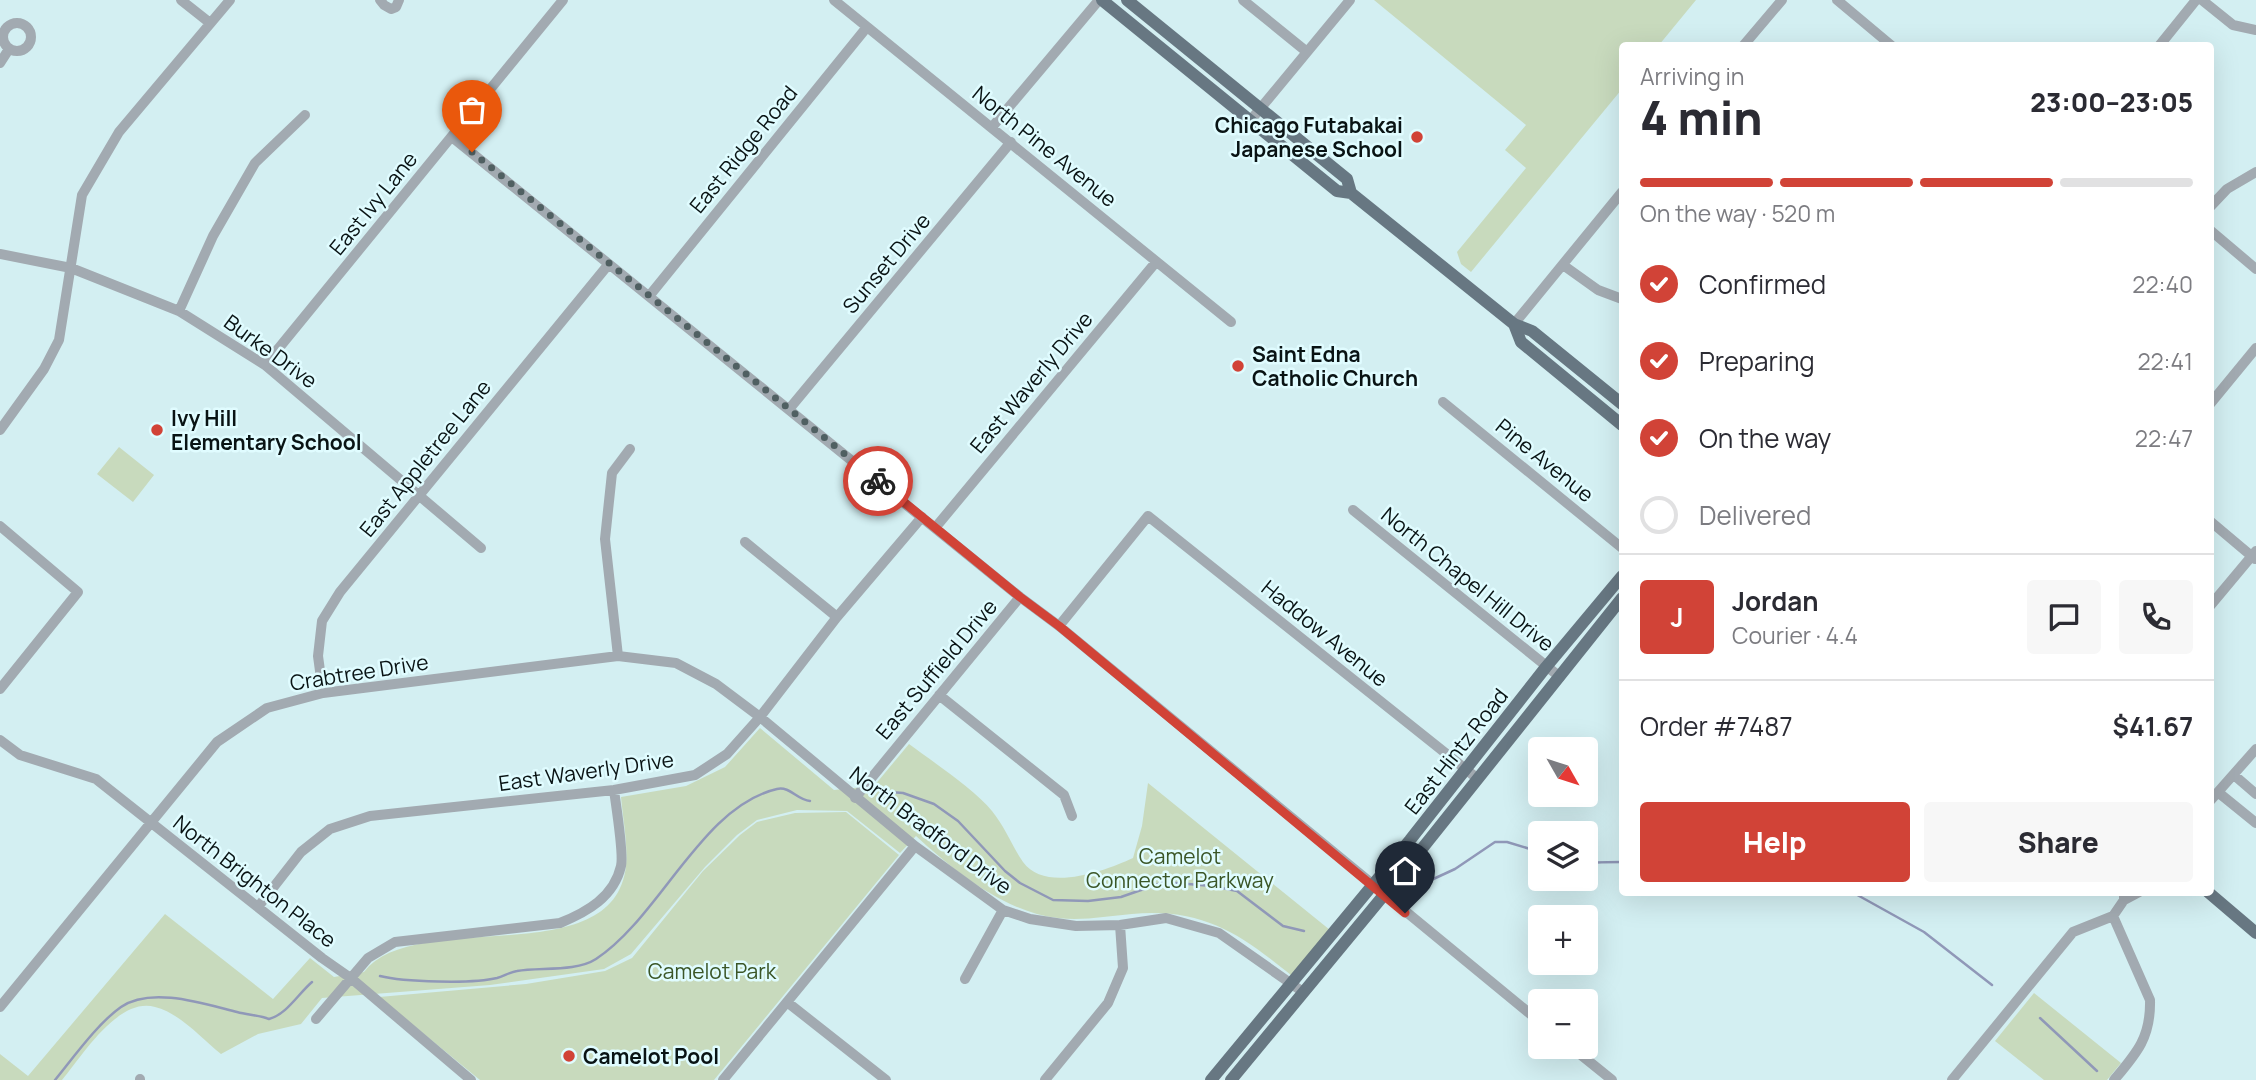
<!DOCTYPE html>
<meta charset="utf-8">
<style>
:root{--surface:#fff;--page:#f7f7f7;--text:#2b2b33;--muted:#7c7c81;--line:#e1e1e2;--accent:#d14337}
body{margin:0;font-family:Manrope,sans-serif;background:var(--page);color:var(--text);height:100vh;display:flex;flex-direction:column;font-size:26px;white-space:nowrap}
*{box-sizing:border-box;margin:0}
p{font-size:23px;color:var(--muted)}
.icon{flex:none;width:38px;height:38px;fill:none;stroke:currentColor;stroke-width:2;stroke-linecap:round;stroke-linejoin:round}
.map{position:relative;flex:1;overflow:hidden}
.details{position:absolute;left:1619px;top:42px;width:595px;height:854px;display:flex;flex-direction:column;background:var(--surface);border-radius:7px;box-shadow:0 7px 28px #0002}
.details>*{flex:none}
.needle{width:46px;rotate:129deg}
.tools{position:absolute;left:1528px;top:737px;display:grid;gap:14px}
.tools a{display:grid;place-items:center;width:70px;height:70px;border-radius:7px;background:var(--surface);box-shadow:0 7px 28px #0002;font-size:35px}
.pin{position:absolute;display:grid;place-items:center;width:60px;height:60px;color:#fff;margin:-72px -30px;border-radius:50% 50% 50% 0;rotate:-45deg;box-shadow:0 0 7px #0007}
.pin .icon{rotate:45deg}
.courier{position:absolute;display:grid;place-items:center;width:70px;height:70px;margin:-35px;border:5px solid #d14337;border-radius:50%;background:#fff;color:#222;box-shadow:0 2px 9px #0007}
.summary em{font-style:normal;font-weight:800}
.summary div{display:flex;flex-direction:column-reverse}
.summary{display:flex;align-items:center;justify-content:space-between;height:119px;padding:0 21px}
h1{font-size:46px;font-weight:800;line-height:52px}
.bar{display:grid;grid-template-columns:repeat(4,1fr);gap:10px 7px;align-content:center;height:84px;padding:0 21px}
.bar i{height:9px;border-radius:5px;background:var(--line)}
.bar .current{background:var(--accent)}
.bar p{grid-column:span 4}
.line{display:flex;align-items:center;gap:18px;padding:0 21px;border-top:2px solid var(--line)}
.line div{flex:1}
.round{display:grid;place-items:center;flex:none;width:74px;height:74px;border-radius:7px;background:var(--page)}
ol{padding:0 21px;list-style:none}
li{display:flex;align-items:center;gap:21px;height:77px}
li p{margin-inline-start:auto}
li .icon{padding:7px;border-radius:50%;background:var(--accent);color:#fff;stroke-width:4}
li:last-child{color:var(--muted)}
li i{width:38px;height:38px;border:4px solid var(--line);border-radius:50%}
.button{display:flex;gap:14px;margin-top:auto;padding:14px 21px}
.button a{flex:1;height:80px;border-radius:7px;background:var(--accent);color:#fff;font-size:28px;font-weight:800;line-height:80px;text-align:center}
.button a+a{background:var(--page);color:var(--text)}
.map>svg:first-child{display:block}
</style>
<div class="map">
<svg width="2256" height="1080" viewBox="0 0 2256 1080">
<rect width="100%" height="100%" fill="#d3eff2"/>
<path fill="#c8dabd" d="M1374,0H1696L1659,45L1622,46V89L1471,272L1461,264L1457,252L1526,168L1505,150L1526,125Z
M119,447L154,475L133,502L97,474Z
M760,728L834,790L874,786L909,744C933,762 974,789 992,811C1005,827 1012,846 1023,862C1045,893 1105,871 1133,858L1142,826L1148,783L1330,930L1292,976C1239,933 1203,908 1132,914C1107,916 1083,921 1058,918C1006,913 953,870 916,836L900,853L847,811L797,810L757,820L737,835L705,867L631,954L604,969L490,985L322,998L301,1024L258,1034L221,1054C202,1039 180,1013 155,1007C118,997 83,1055 62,1080H0V1054L28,1076L165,914L273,999L310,958L334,977L364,972C415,906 614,975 626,866C628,844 623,819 621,797L686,786L725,767Z
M846,812L899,855L714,1080H480L379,997L526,984L605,971L632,958L703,871L740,835L757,822L795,813Z
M2034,993L2121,1063L2107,1080H2044L1995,1041Z"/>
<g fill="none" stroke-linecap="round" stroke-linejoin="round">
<path stroke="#9098b8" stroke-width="2.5" d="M890,792L903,793L934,804L958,821L1005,871L1020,883L1053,900L1088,901L1121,897L1164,882L1212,886L1237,891L1283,926L1304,931
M1586,864C1589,862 1616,862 1622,862
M1416,887L1455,869L1495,842H1507L1540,852
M1852,892L1924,932L1992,985
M380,976C403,982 473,984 497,978C504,976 510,972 517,971C540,967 576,972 596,959C660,917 702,806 777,789C790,786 797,800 810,801
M2040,1018L2097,1071
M55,1080C73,1058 98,1023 121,1007C151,986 205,1004 237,1012C248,1015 259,1015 269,1019C287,1014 298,994 312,982"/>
<path stroke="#a2aab1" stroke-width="10" d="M181,0L210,23
M380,0L384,5L391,9L396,7L399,0
M834,0L1231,322
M1243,0L1307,52
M1837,0L1892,46
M2202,0L2233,25L2256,30
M3 37a14 14 0 1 1 28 0a14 14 0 1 1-28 0Z
M1743,46L1782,0
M2159,46L2196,0
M0,63L9,49
M1250,121L1350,0
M993,126L1099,0
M452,137L1020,597L1059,626L1540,1022
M2210,207L2227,189L2256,172
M2210,230L2256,269
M0,254L71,268L179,311L265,365L481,548
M1563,265L1598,290L1622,299
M650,295L867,27
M179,311L213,236L255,163L305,115
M1514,324L1622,192
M265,365L563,0
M1443,402L1622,548
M2210,404L2256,348
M790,408L1011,142
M0,430L44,369L59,340L82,195L119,132L230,0
M1353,510L1560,677
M2210,521L2255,559
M0,526L78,592L0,689
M935,528L1156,262
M745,542L837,617
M2210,606L2256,551
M1059,626L1148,516L1478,779
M618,656L605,539L612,473L630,449
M323,693L318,656L322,621L340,592L608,265
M939,695L1064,795L1072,816
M0,740L20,755L96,779L322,958L352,979L471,1080
M2234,775L2256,794
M2219,793L2256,823
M855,798L1020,597
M2210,801L2256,749
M2124,900L2139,892
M258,907L301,852L330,829L370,816L614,790L695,775L727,754L760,717L837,617L922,517
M2113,916L2150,1000C2151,1037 2137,1053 2114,1080
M965,979L1003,910
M787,1002L886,1080
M0,1007L217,742L267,708L323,693L618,656L676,663L716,684L760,717L915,846L1003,910L1030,919L1076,926L1120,925L1166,918L1219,933L1303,992
M316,1019L368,958L395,942L560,923C587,912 614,897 621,866C624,854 616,806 614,790
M1570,1046L1612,1080
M140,1080V1079
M723,1080L915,846
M1045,1080L1108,1003L1123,968L1120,925
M1952,1080L2073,932L2113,916L2124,900V892"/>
<path stroke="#677782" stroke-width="12" d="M1102,0L1337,191L1351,193L1514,324L1532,331L1622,404
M1127,0L1347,179L1351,193
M1514,324L1521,342L1622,425
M2208,892L2256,933
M1211,1080L1410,840L1546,667L1622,576
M1231,1080L1417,855L1622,598"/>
</g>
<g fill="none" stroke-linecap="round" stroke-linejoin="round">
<path stroke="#506062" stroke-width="7" stroke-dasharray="0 12.6" d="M472,152L878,481"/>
<path stroke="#d14337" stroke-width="9" d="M878,481L1020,597L1059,626L1405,913"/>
</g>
<g fill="#d14337" stroke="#e0fcff" stroke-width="2.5">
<circle cx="1417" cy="137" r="7"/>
<circle cx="1238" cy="366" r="7"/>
<circle cx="157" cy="430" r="7"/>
<circle cx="569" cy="1056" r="7"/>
</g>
<g text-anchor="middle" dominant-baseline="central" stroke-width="5" stroke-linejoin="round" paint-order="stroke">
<g font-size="21" font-weight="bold" fill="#091314" stroke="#e0fcff" text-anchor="start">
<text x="1403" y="125" text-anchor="end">Chicago Futabakai<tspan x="1403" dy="24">Japanese School</tspan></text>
<text x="1252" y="354">Saint Edna<tspan x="1252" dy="24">Catholic Church</tspan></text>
<text x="171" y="418">Ivy Hill<tspan x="171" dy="24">Elementary School</tspan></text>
<text x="583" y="1056">Camelot Pool</text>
</g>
<g font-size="21" fill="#091314" stroke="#e0fcff">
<text transform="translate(1045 146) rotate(39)">North Pine Avenue</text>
<text transform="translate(743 149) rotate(-51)">East Ridge Road</text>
<text transform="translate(373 203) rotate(-51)">East Ivy Lane</text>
<text transform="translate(886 263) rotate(-50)">Sunset Drive</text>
<text transform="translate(271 351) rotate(36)">Burke Drive</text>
<text transform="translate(1031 382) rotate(-50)">East Waverly Drive</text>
<text transform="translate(425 458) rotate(-51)">East Appletree Lane</text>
<text transform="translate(1545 460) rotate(39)">Pine Avenue</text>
<text transform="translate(1468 579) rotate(39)">North Chapel Hill Drive</text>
<text transform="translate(1325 633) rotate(39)">Haddow Avenue</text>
<text transform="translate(936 669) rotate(-50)">East Suffield Drive</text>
<text transform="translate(359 672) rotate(-9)">Crabtree Drive</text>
<text transform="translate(1456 751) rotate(-52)">East Hintz Road</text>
<text transform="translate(586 771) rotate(-8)">East Waverly Drive</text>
<text transform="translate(931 830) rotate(37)">North Bradford Drive</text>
<text transform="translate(255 881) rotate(38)">North Brighton Place</text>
</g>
<g font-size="21" fill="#3b5627" stroke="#e0fcff">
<text x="1180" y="856">Camelot<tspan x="1180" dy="24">Connector Parkway</tspan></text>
<text x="712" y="971">Camelot Park</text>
</g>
</g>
</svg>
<div class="tools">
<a><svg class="needle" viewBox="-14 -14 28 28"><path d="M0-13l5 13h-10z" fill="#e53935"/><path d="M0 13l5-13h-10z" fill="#7c7c81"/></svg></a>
<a><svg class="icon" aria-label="layers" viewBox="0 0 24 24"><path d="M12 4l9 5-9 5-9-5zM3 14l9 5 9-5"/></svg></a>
<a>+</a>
<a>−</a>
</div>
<div class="pin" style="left:472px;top:152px;background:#ea580c"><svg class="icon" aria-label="bag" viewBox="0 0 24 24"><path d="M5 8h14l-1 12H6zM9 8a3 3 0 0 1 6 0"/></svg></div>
<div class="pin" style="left:1405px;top:913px;background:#1f2937"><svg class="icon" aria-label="home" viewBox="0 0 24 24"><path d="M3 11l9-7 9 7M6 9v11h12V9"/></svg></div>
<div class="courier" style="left:878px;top:481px"><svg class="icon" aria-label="bike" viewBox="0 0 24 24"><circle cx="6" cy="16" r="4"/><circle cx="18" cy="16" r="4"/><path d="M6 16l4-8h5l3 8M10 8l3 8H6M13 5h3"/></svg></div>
<section class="details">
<div class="summary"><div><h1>4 min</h1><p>Arriving in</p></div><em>23:00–23:05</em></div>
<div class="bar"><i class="current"></i><i class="current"></i><i class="current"></i><i></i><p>On the way · 520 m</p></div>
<ol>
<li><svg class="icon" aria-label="check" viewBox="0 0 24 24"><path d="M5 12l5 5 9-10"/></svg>Confirmed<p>22:40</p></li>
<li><svg class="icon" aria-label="check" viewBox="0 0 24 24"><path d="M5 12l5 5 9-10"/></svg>Preparing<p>22:41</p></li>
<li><svg class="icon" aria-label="check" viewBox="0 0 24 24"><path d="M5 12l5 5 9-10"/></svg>On the way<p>22:47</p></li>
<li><i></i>Delivered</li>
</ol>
<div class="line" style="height:126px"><b class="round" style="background:var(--accent);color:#fff">J</b><div><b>Jordan</b><p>Courier · 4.4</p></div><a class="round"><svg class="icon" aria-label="chat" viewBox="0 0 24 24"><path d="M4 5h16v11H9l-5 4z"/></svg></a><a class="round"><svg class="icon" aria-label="phone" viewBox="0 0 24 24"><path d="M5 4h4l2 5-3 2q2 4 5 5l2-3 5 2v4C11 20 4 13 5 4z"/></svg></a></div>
<div class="line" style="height:91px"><div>Order #7487</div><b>$41.67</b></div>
<div class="button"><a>Help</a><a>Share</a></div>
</section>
</div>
